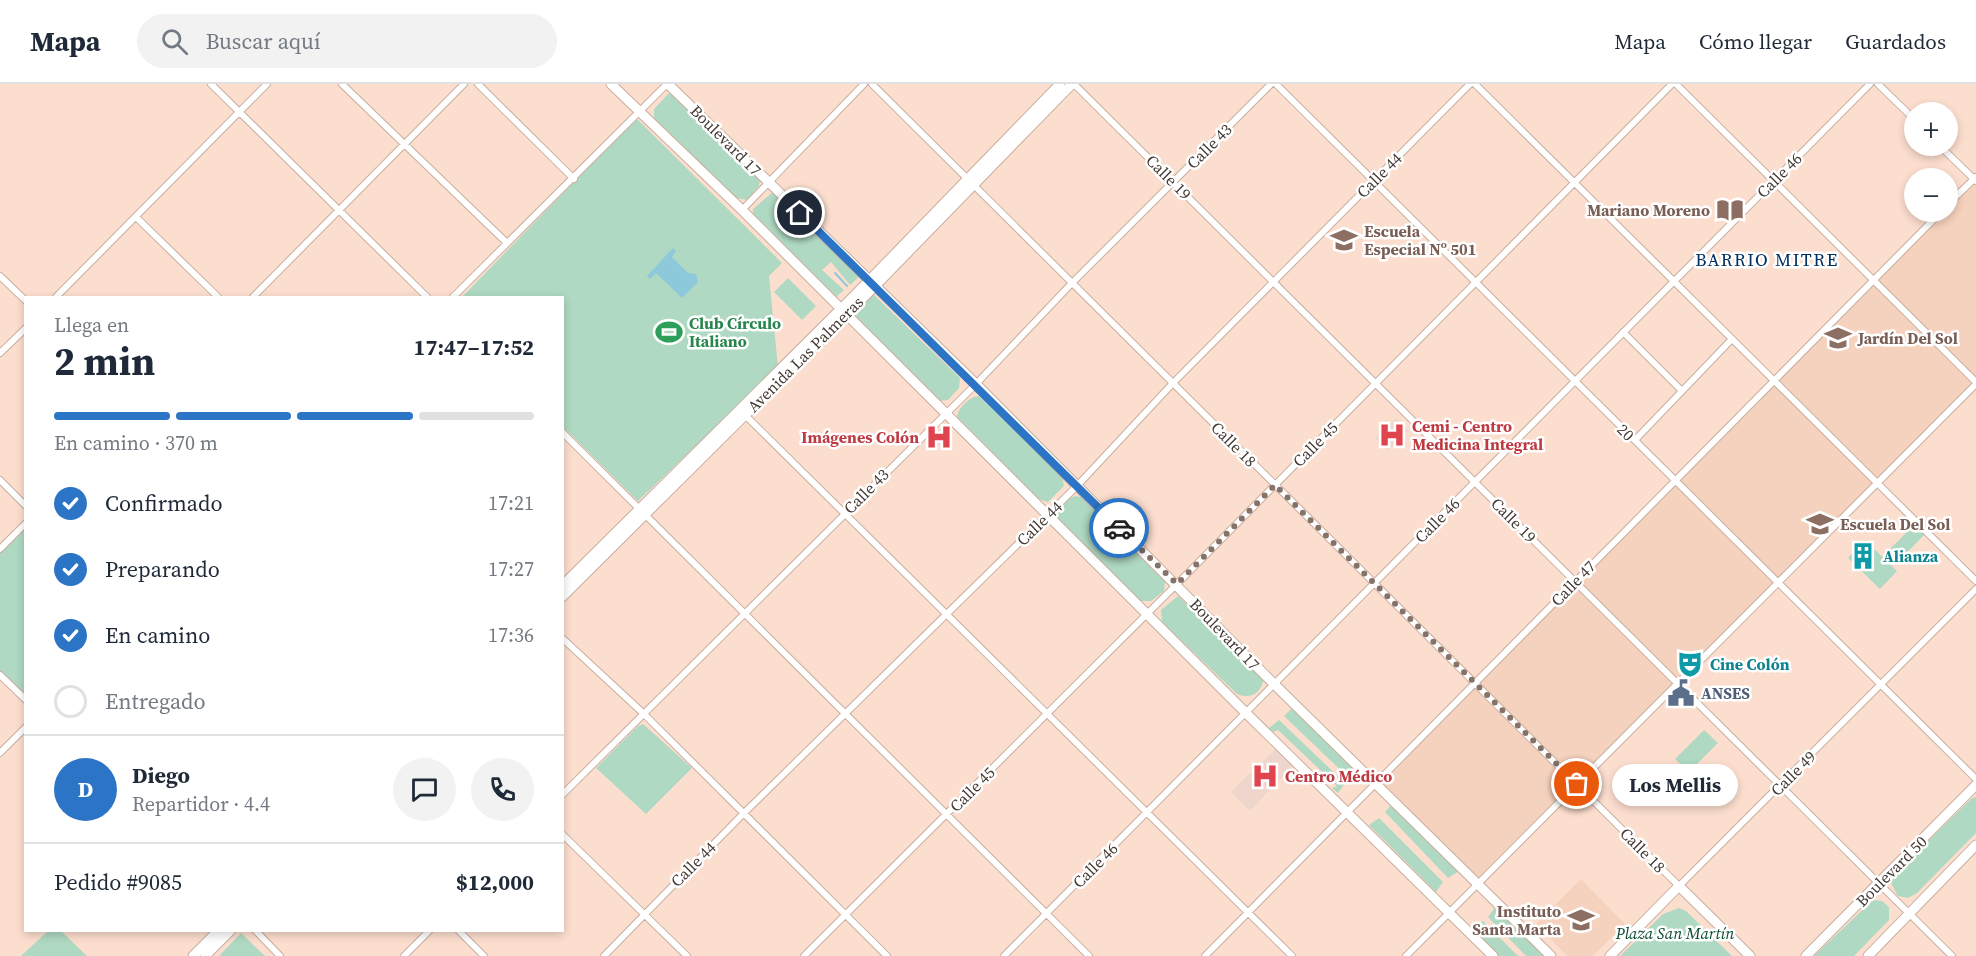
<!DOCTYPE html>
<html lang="es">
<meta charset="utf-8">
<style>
:root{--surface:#fff;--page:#f2f2f3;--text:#1f2937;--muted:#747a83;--line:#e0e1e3;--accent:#2c75c6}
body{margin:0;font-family:"Source Serif 4",serif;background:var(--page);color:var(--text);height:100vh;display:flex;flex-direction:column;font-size:22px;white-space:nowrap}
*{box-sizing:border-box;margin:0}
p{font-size:20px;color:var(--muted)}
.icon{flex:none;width:33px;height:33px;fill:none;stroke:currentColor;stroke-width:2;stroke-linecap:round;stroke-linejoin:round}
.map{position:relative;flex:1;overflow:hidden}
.details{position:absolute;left:24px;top:212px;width:540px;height:636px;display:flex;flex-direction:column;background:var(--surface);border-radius:0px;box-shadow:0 3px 9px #0003}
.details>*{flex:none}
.tools{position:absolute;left:1904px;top:18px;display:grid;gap:12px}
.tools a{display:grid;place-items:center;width:54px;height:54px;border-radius:50%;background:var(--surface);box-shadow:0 3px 9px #0003;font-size:30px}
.pin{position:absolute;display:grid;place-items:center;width:51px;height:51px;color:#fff;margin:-26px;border:3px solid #fff;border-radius:50%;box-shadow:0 2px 6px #0007}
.courier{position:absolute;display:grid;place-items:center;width:60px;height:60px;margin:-30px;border:4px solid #2c75c6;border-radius:50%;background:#fff;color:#222;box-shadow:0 2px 8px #0007}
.bubble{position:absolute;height:42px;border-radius:21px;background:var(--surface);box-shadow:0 3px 9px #0003;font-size:20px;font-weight:700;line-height:42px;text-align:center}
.overview em{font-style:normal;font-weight:700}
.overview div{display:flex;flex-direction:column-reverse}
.overview{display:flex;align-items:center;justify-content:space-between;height:102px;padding:0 30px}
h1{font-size:39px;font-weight:700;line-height:45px}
.bar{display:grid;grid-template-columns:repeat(4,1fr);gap:9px 6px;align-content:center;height:72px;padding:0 30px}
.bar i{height:8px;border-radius:4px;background:var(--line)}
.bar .selected{background:var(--accent)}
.bar p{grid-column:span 4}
.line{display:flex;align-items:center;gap:15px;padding:0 30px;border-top:2px solid var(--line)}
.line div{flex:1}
.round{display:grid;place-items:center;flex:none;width:63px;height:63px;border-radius:32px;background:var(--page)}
ol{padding:0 30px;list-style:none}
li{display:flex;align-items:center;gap:18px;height:66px}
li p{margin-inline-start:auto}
li .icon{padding:6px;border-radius:50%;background:var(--accent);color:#fff;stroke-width:4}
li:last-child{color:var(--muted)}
li i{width:33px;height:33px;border:3px solid var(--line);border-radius:50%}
header{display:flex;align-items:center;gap:36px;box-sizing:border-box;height:84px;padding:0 30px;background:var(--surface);border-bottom:2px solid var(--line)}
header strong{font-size:28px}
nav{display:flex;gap:33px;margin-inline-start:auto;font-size:21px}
.search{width:420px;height:54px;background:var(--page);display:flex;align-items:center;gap:15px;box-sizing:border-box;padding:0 21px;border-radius:33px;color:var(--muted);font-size:22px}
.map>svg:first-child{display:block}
</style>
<header>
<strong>Mapa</strong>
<div class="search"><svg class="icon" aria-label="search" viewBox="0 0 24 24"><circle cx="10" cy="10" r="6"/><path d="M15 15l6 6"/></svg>Buscar aquí</div>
<nav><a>Mapa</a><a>Cómo llegar</a><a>Guardados</a></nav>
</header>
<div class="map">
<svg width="1976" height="872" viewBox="0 0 1976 872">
<rect width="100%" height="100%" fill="#fcdece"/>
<path fill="#f5d2bd" d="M1976,93V300L1477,800L1377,700L1942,128H1947V123Z
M1581,795L1625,840L1593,872H1567L1536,840Z"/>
<path fill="#eed6cc" d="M1396,334L1408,347L1387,367L1375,354Z
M944,340L952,347L934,366L927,358Z
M1277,664L1294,680L1250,727L1230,708Z"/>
<path fill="#afd9c2" d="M674,9L760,96L759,102L747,116L736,114L654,34V25L668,10Z
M636,34L782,179L769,192L778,283L638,417L563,343L562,213H462Z
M773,108L860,192L850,201L831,178L822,186L844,206L836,213L753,132V125Z
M788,194L816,222L802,236L774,208Z
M873,210L960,294L959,304L948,316L939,317L855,233V226Z
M979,312L1062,393L1064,402L1048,418L1038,415L957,333C958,324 970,312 979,312Z
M1076,412L1081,413L1165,497L1164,507L1151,517H1140L1059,438L1056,432C1057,422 1067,414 1076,412Z
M25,439V616L0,591V466Z
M1916,439L1926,449L1895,481L1884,471Z
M1865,456L1897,487L1880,505L1848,474Z
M1178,512L1264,593C1262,608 1252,616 1237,610L1162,538L1161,526Z
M1292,624L1358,689L1350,695L1284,632Z
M1279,636L1345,699L1338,709L1332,704L1337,702L1278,646L1273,648L1269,644Z
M643,640L692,684L646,730L596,684L638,642Z
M1704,646L1718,659L1689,688L1675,675Z
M1976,713V749L1917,809L1908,814L1898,812L1891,799L1894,790L1971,715Z
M1392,720L1459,787L1448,794L1385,728Z
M1379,734L1443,798L1436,808L1369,741Z
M1873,816L1882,817L1889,823V836L1854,872H1814Z
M1495,823L1544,872H1526L1488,833Z
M1679,824L1686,827L1732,872H1620L1663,830Z
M1483,837L1518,872H1499L1472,844Z
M49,846H60L87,872H21Z
M241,849L265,872H219Z"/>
<path fill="#8dc9da" d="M673,164L676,167L672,173L688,189L696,190L698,198L682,214L656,189L650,195L647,192Z"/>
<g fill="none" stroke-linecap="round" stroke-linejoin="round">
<path stroke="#8dc9da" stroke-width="2" d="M835,189L847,202"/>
<defs>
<path id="minor" d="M211,0L427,213
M342,0L507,159
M478,0L574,95
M872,0L1679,802L1976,505
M1074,0L1952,872
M1276,0L1976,695
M1475,0L1976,497
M1676,0L1976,298
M1878,0L1914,35
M1940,62L1976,97
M1947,121L1976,93
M742,126L864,0
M136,133L218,213
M0,192L26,217
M56,213L267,0
M253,213L464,0
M453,213L667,0
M1623,248L1681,306
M0,269L26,244
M743,329L1292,872
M562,348L1089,872
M1635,356L1732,255
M0,396L26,422
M0,465L26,439
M562,554L644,630L887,872
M0,591L26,616
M0,669L26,643
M562,711L976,300L1072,199L1271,0
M562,750L687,872
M255,846L280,872
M458,846L484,872
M404,872L430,846
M604,872L743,730L1077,402L1173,299L1470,0
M804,872L1177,500L1672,0
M1004,872L1870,0
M1205,872L1941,128
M1406,872L1976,300"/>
<path id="secondary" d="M611,0L742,126L1246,629L1493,872
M668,0L976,300L1274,600L1551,872
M562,502L855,211L1060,0
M562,513L875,202L1072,0
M193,872L219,846
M205,872L231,846
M1610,872L1679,802L1750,872
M1806,872L1976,701
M1868,872L1976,761"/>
</defs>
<use href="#minor" stroke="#c9ad9d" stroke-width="8"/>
<use href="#secondary" stroke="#c9ad9d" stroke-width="11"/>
<use href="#minor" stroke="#fff" stroke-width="6"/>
<use href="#secondary" stroke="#fff" stroke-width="9"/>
</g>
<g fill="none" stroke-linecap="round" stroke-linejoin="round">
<path stroke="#857369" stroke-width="6" stroke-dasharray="0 10.8" d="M1119,444L1177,500L1275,401L1577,700"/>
<path stroke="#2c75c6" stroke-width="8" d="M800,129L1119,444"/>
</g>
<defs>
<symbol id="library-bare" viewBox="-9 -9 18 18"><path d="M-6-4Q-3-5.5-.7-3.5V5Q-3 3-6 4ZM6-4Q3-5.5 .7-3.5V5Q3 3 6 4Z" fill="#8d6e63" stroke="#fff" stroke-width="2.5" paint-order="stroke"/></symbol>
<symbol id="school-bare" viewBox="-9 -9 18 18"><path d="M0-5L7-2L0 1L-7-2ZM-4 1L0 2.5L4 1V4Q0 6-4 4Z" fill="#8d6e63" stroke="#fff" stroke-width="2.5" paint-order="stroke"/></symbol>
<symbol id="stadium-bare" viewBox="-9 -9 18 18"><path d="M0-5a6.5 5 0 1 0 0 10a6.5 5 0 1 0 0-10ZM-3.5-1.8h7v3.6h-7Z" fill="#2e9e5b" stroke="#fff" stroke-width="2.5" paint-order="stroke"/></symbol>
<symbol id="hospital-bare" viewBox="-9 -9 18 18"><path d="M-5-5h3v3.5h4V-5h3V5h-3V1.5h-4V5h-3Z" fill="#e0444e" stroke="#fff" stroke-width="2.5" paint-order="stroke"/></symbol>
<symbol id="building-bare" viewBox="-9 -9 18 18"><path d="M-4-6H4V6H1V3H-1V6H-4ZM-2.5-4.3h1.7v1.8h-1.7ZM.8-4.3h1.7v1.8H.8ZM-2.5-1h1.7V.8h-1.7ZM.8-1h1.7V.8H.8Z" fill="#0f9aa8" stroke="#fff" stroke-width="2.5" paint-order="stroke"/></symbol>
<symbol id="theatre-bare" viewBox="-9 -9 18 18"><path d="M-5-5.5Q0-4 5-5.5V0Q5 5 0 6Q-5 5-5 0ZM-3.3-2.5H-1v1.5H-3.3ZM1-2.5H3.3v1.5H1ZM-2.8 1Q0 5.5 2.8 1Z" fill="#0f9aa8" stroke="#fff" stroke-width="2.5" paint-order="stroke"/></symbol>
<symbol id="civic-bare" viewBox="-9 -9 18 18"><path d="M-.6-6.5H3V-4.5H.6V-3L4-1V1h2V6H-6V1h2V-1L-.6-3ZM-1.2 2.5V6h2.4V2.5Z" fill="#5c6f8a" stroke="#fff" stroke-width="2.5" paint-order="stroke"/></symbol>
</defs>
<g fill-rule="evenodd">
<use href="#library-bare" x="1711" y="107" width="38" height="38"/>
<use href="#school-bare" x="1325" y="137" width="38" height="38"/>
<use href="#stadium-bare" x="650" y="229" width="38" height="38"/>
<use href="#school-bare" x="1819" y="235" width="38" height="38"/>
<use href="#hospital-bare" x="1373" y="332" width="38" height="38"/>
<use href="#hospital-bare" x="920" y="334" width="38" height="38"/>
<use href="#school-bare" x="1801" y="421" width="38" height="38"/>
<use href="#building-bare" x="1844" y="453" width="38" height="38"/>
<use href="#theatre-bare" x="1671" y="561" width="38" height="38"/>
<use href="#civic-bare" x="1662" y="590" width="38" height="38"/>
<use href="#hospital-bare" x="1246" y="673" width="38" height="38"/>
<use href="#school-bare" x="1562" y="817" width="38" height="38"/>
</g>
<g text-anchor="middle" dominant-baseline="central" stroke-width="5" stroke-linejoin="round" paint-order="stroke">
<g font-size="16" fill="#453933" stroke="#fff">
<text transform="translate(726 56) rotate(45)">Boulevard 17</text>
<text transform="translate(1209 62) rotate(-45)">Calle 43</text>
<text transform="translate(1379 91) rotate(-45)">Calle 44</text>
<text transform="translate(1779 91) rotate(-45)">Calle 46</text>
<text transform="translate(1169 93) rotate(45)">Calle 19</text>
<text transform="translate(805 270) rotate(-45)">Avenida Las Palmeras</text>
<text transform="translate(1626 348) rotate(45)">20</text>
<text transform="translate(1234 360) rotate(45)">Calle 18</text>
<text transform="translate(1315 360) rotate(-45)">Calle 45</text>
<text transform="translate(866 407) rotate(-45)">Calle 43</text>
<text transform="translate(1437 436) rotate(-45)">Calle 46</text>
<text transform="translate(1514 436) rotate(45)">Calle 19</text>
<text transform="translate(1039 439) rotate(-44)">Calle 44</text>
<text transform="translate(1573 499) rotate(-46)">Calle 47</text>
<text transform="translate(1225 550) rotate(46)">Boulevard 17</text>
<text transform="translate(1793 689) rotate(-45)">Calle 49</text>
<text transform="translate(972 705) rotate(-45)">Calle 45</text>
<text transform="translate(1643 766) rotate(45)">Calle 18</text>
<text transform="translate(693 780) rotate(-45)">Calle 44</text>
<text transform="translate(1095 781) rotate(-45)">Calle 46</text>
<text transform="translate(1891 787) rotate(-45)">Boulevard 50</text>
</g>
<g font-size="16" font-weight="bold" fill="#785e54" stroke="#fff" text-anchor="start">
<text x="1710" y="126" text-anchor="end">Mariano Moreno</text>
<text x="1364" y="147">Escuela<tspan x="1364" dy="18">Especial Nº 501</tspan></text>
<text x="1858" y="254">Jardín Del Sol</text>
<text x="1840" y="440">Escuela Del Sol</text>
<text x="1561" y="827" text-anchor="end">Instituto<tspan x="1561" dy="18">Santa Marta</tspan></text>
</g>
<g font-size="16" font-weight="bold" fill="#27864d" stroke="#fff" text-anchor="start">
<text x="689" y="239">Club Círculo<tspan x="689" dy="18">Italiano</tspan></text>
</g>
<g font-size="16" font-weight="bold" fill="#be3a42" stroke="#fff" text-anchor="start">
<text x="1412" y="342">Cemi - Centro<tspan x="1412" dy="18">Medicina Integral</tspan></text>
<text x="919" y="353" text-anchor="end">Imágenes Colón</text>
<text x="1285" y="692">Centro Médico</text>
</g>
<g font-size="16" font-weight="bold" fill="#0d838f" stroke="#fff" text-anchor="start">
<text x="1883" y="472">Alianza</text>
<text x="1710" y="580">Cine Colón</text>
</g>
<g font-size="16" font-weight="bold" fill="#4e5e75" stroke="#fff" text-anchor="start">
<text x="1701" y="609">ANSES</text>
</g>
<g font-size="16" font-style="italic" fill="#094a30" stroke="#fff">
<text x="1675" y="849">Plaza San Martín</text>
</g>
<g font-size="18" letter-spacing="1.5" fill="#003061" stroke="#fff">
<text x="1767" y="175">BARRIO MITRE</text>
</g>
</g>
</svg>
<div class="tools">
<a>+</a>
<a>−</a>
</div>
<div class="pin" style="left:1577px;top:700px;background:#ea580c"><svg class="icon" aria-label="bag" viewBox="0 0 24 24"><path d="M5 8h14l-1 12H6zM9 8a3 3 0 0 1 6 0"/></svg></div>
<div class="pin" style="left:800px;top:129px;background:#1f2937"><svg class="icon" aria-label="home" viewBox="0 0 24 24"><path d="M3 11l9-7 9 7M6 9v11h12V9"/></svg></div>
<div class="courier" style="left:1119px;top:444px"><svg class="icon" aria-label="car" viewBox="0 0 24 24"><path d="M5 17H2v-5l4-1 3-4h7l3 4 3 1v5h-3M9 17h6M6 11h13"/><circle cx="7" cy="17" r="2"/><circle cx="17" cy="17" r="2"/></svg></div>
<div class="bubble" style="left:1612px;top:680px;width:126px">Los Mellis</div>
<section class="details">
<div class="overview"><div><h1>2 min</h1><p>Llega en</p></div><em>17:47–17:52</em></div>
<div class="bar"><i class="selected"></i><i class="selected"></i><i class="selected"></i><i></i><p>En camino · 370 m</p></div>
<ol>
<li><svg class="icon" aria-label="check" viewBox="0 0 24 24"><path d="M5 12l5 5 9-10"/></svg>Confirmado<p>17:21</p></li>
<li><svg class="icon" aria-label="check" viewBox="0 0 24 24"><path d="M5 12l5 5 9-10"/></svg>Preparando<p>17:27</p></li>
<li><svg class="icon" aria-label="check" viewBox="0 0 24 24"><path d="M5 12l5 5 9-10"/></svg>En camino<p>17:36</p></li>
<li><i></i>Entregado</li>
</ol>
<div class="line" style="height:108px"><b class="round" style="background:var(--accent);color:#fff">D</b><div><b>Diego</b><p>Repartidor · 4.4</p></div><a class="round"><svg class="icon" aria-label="chat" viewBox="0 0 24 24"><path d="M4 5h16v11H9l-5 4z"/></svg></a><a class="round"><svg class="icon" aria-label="phone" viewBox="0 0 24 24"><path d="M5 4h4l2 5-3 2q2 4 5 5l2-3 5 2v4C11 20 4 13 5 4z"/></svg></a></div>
<div class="line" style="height:78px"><div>Pedido #9085</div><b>$12,000</b></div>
</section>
</div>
